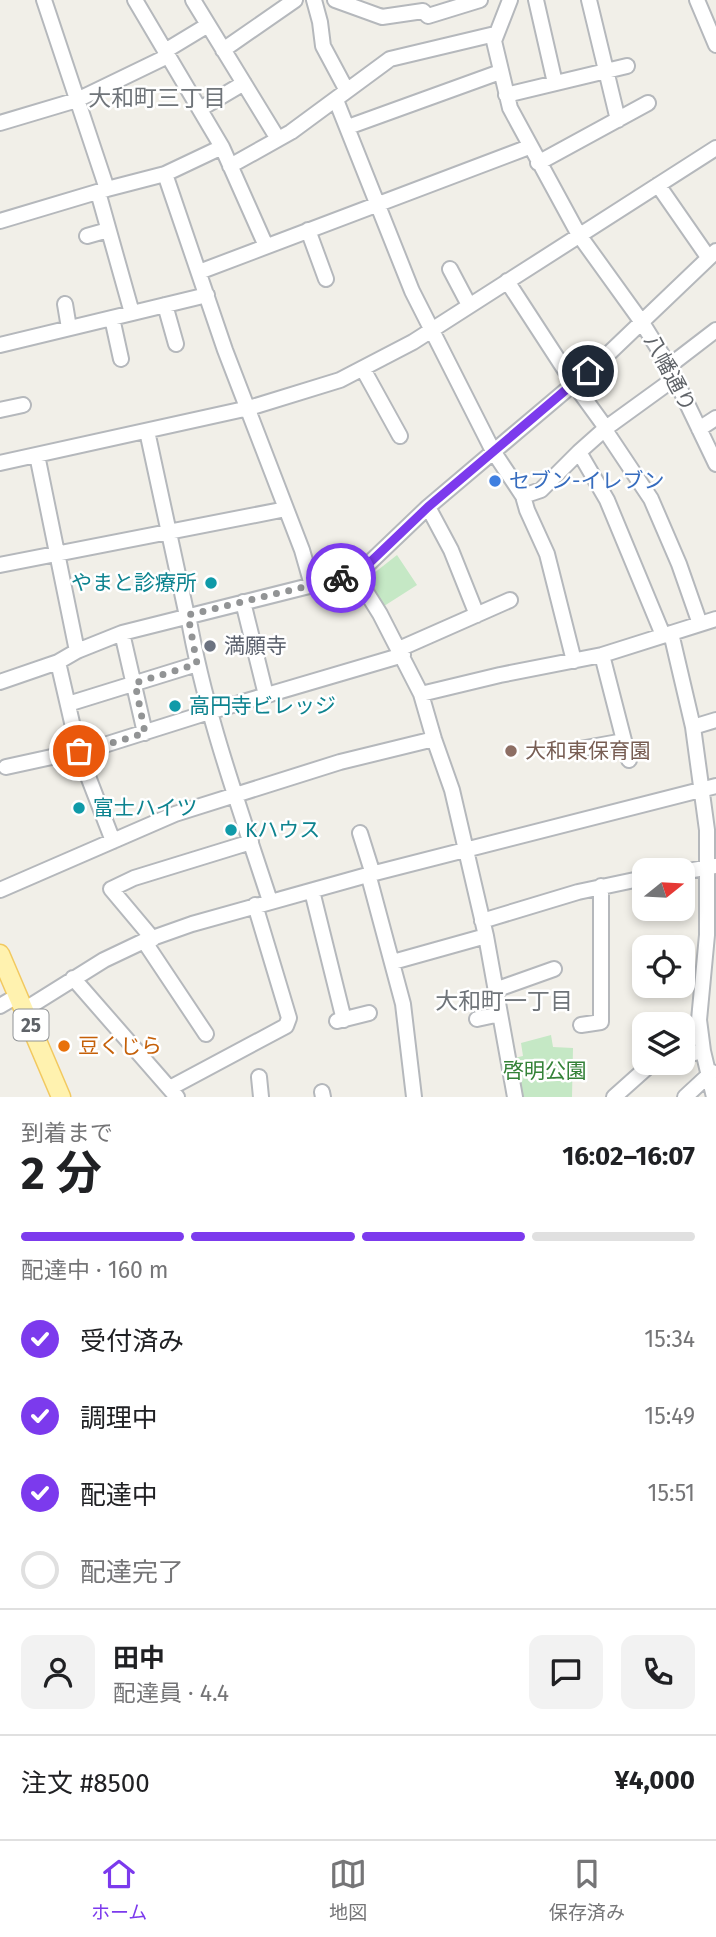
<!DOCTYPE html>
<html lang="ja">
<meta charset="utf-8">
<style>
:root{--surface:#fff;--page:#f2f2f2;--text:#202124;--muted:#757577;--line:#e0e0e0;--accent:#7c3aed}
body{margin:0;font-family:"Fira Sans","Noto Sans JP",sans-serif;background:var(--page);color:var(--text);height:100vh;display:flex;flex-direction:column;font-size:26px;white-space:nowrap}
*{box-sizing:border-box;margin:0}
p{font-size:23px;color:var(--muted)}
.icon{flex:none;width:38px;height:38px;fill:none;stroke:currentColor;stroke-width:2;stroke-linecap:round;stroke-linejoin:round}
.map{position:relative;height:1097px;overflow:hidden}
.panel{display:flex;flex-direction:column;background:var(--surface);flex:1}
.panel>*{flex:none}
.needle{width:46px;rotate:72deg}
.controls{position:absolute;left:632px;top:858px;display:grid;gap:14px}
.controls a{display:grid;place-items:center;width:63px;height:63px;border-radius:14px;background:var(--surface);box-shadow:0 4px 10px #0003;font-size:35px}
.pin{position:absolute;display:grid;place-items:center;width:60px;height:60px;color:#fff;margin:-30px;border:4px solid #fff;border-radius:50%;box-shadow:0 2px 7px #0007}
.courier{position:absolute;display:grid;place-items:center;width:70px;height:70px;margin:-35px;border:5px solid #7c3aed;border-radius:50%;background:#fff;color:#222;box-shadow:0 2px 9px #0007}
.head em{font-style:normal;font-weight:700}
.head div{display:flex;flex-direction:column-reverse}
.head{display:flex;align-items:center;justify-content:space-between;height:119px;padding:0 21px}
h1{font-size:46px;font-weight:700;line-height:52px}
.bar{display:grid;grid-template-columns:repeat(4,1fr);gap:10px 7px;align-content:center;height:84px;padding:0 21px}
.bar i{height:9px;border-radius:5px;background:var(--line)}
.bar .on{background:var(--accent)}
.bar p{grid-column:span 4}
.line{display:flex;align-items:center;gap:18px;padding:0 21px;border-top:2px solid var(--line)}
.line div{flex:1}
.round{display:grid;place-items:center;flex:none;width:74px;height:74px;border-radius:14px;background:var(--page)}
ol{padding:0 21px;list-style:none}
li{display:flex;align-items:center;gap:21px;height:77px}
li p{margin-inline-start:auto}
li .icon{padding:7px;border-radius:50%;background:var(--accent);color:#fff;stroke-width:4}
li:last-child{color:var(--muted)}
li i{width:38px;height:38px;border:4px solid var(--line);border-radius:50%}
.tabs{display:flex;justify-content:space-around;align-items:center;height:98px;border-top:2px solid var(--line);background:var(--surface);font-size:19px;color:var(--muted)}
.tabs a{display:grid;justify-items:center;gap:4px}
.tabs .on{color:var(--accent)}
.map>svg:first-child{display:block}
</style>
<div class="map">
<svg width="716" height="1097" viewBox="0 0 716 1097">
<rect width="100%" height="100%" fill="#f1efe8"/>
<path fill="#c5e8c5" d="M397,555L417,585L381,608L364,581Z
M551,1035L553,1047L573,1048L572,1097H516L510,1059L523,1056L521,1043Z"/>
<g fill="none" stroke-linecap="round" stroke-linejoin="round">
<defs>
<path id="minor" d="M44,0L107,189
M135,0L222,147L266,246
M193,0L278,139
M314,0L320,22L323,46L346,89
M335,0L382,17L423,11L428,16L480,0
M510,0L494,41L510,108L579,235L641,321L669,366L716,464
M536,0L555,83
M589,0L618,120
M697,0L716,45
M223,50L295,0
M165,51L208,25
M506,95L627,66
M336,100L412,291L493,451L523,496L527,510L547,554L574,661
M200,109L244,83
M0,123L77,100L168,56
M348,127L500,72
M538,163L648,103
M230,166L291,132L390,59L495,34
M165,174L225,350L302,550L312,585
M658,185L708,257
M98,192L132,313
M0,221L107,189L165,174L222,147
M308,230L326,279
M87,236L108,230
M450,269L469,305
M199,272L529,147
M507,281L574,384L606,428
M65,304L69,328
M165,305L176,344
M112,318L121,359
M0,345L207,295
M669,366L716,330
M363,369L400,436
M0,410L23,405
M699,429L716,418
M605,430L651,499L679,564L700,624
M147,431L187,616
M579,452L607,500L663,635
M37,455L77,651
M0,463L249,408L340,380L413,342L716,148
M523,496L541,490L579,452L606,428L675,378
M428,507L451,550L477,615
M0,565L286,509
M355,574L380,614L421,694L434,739L452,790L486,936L515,1097
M243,602L266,695
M188,615C205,713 239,806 270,901
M122,633L145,733
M671,633L693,727L707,830V935L699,1020L703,1051L714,1097
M399,649L510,600
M602,655L629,760
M58,662L79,753L113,841
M0,682L58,662L77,651L122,633L353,575L361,571L428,507L603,359L716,251
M421,694L500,675L602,655L716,619
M68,704L197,664
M693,727L716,720
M569,751L624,741
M79,753L209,712L403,655
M6,767L79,751
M360,833L371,868L370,881L403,1004L414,1097
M682,872L716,866
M0,890L175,814L340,762L434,739
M312,891L344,1020
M482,921L578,892L644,878
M153,939L111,889L134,878L251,842
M144,941L206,1034
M393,962L486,936
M73,978L177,1097
M495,990L554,969
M0,1006L17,996
M24,1010L104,960L144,941L192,924L371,874L716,786
M477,1019L500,1014
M337,1021L369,1013
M581,1025L601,1022V886
M682,1056L703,1051
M259,1077L261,1097
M170,1088L286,1026L289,1018L255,905
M322,1092L323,1097
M614,1097L651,1064L656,1062
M685,1097L712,1072"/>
<path id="major" d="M0,954L61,1097"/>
</defs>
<use href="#minor" stroke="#b5b8bc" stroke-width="18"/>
<use href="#major" stroke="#f2c960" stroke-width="21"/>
<use href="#minor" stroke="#fff" stroke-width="14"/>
<use href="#major" stroke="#fff2af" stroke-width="18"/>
</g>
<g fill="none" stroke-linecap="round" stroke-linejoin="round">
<path stroke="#929495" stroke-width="7" stroke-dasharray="0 12.6" d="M79,751V753L145,733L135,683L197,664L188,615L341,578"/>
<path stroke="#7c3aed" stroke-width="9" d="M341,578L361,571L428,507L588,371"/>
</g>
<circle fill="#3f7fe0" stroke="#fff" stroke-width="2.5" cx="495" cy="481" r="7"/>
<g fill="#0f9aa8" stroke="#fff" stroke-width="2.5">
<circle cx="211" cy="583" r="7"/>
<circle cx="175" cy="706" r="7"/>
<circle cx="79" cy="808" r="7"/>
<circle cx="231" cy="830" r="7"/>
</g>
<circle fill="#6b7280" stroke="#fff" stroke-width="2.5" cx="210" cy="646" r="7"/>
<circle fill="#8d6e63" stroke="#fff" stroke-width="2.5" cx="511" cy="751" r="7"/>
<circle fill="#e8710a" stroke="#fff" stroke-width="2.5" cx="64" cy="1046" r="7"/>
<g text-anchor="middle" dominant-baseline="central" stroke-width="5" stroke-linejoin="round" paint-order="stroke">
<rect fill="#fff" stroke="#8f9295" stroke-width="2" x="13.5" y="1009.5" width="35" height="31" rx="5"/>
<g font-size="19" font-weight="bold" fill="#5f6368">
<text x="31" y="1025">25</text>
</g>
<g font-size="21" fill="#5f6368" stroke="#fff">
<text transform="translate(670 373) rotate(62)">八幡通り</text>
</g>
<g font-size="21" fill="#366cbe" stroke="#fff" text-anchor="start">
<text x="509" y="481">セブン-イレブン</text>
</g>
<g font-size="21" fill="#0d838f" stroke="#fff" text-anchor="start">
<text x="197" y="583" text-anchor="end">やまと診療所</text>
<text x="189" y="706">高円寺ビレッジ</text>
<text x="93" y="808">富士ハイツ</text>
<text x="245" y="830">Kハウス</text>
</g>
<g font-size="21" fill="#5b616d" stroke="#fff" text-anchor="start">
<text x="224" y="646">満願寺</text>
</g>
<g font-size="21" fill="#785e54" stroke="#fff" text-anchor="start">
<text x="525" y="751">大和東保育園</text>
</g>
<g font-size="21" fill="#c56008" stroke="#fff" text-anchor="start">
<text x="78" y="1046">豆くじら</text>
</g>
<g font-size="21" fill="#348238" stroke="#fff">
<text x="545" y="1071">啓明公園</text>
</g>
<g font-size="23" fill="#70757a" stroke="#fff">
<text x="157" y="98">大和町三丁目</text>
<text x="504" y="1001">大和町一丁目</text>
</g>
</g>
</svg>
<div class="controls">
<a><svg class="needle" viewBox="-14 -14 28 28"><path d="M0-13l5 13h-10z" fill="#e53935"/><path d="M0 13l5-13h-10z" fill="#757577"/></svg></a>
<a><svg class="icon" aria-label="locate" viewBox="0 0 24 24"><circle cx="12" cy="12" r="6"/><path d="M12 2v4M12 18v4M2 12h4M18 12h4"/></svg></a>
<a><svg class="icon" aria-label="layers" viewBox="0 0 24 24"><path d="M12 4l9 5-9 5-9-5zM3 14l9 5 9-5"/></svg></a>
</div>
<div class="pin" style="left:79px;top:751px;background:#ea580c"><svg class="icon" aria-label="bag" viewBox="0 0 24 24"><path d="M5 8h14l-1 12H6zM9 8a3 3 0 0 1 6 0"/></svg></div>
<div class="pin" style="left:588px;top:371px;background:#1f2937"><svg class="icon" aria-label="home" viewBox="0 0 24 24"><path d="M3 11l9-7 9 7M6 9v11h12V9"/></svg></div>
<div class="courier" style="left:341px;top:578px"><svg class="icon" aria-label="bike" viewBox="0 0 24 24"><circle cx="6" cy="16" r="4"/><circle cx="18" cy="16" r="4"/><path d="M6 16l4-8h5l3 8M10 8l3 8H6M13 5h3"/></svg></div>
</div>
<section class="panel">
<div class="head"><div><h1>2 分</h1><p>到着まで</p></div><em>16:02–16:07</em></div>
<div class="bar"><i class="on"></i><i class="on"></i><i class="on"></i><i></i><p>配達中 · 160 m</p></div>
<ol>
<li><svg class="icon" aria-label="check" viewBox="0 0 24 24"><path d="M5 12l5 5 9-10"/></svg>受付済み<p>15:34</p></li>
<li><svg class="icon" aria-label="check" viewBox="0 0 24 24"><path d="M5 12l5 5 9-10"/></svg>調理中<p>15:49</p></li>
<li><svg class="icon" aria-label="check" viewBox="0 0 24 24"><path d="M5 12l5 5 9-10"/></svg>配達中<p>15:51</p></li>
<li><i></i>配達完了</li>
</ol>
<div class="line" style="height:126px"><a class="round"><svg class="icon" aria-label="person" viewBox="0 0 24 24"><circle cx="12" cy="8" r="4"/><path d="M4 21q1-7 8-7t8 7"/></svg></a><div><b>田中</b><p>配達員 · 4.4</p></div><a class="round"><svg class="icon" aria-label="chat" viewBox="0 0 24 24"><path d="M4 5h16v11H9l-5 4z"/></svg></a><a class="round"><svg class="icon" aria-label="phone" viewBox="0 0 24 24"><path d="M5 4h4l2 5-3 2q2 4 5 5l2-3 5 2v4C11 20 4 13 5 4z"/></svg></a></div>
<div class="line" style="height:91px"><div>注文 #8500</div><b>¥4,000</b></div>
</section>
<nav class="tabs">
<a class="on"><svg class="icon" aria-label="home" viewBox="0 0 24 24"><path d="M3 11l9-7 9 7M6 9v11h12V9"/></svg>ホーム</a>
<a><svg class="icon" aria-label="map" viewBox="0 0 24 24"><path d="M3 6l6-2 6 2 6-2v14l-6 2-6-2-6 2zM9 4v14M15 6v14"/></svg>地図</a>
<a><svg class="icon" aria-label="saved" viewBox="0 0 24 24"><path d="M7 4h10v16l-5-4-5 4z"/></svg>保存済み</a>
</nav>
